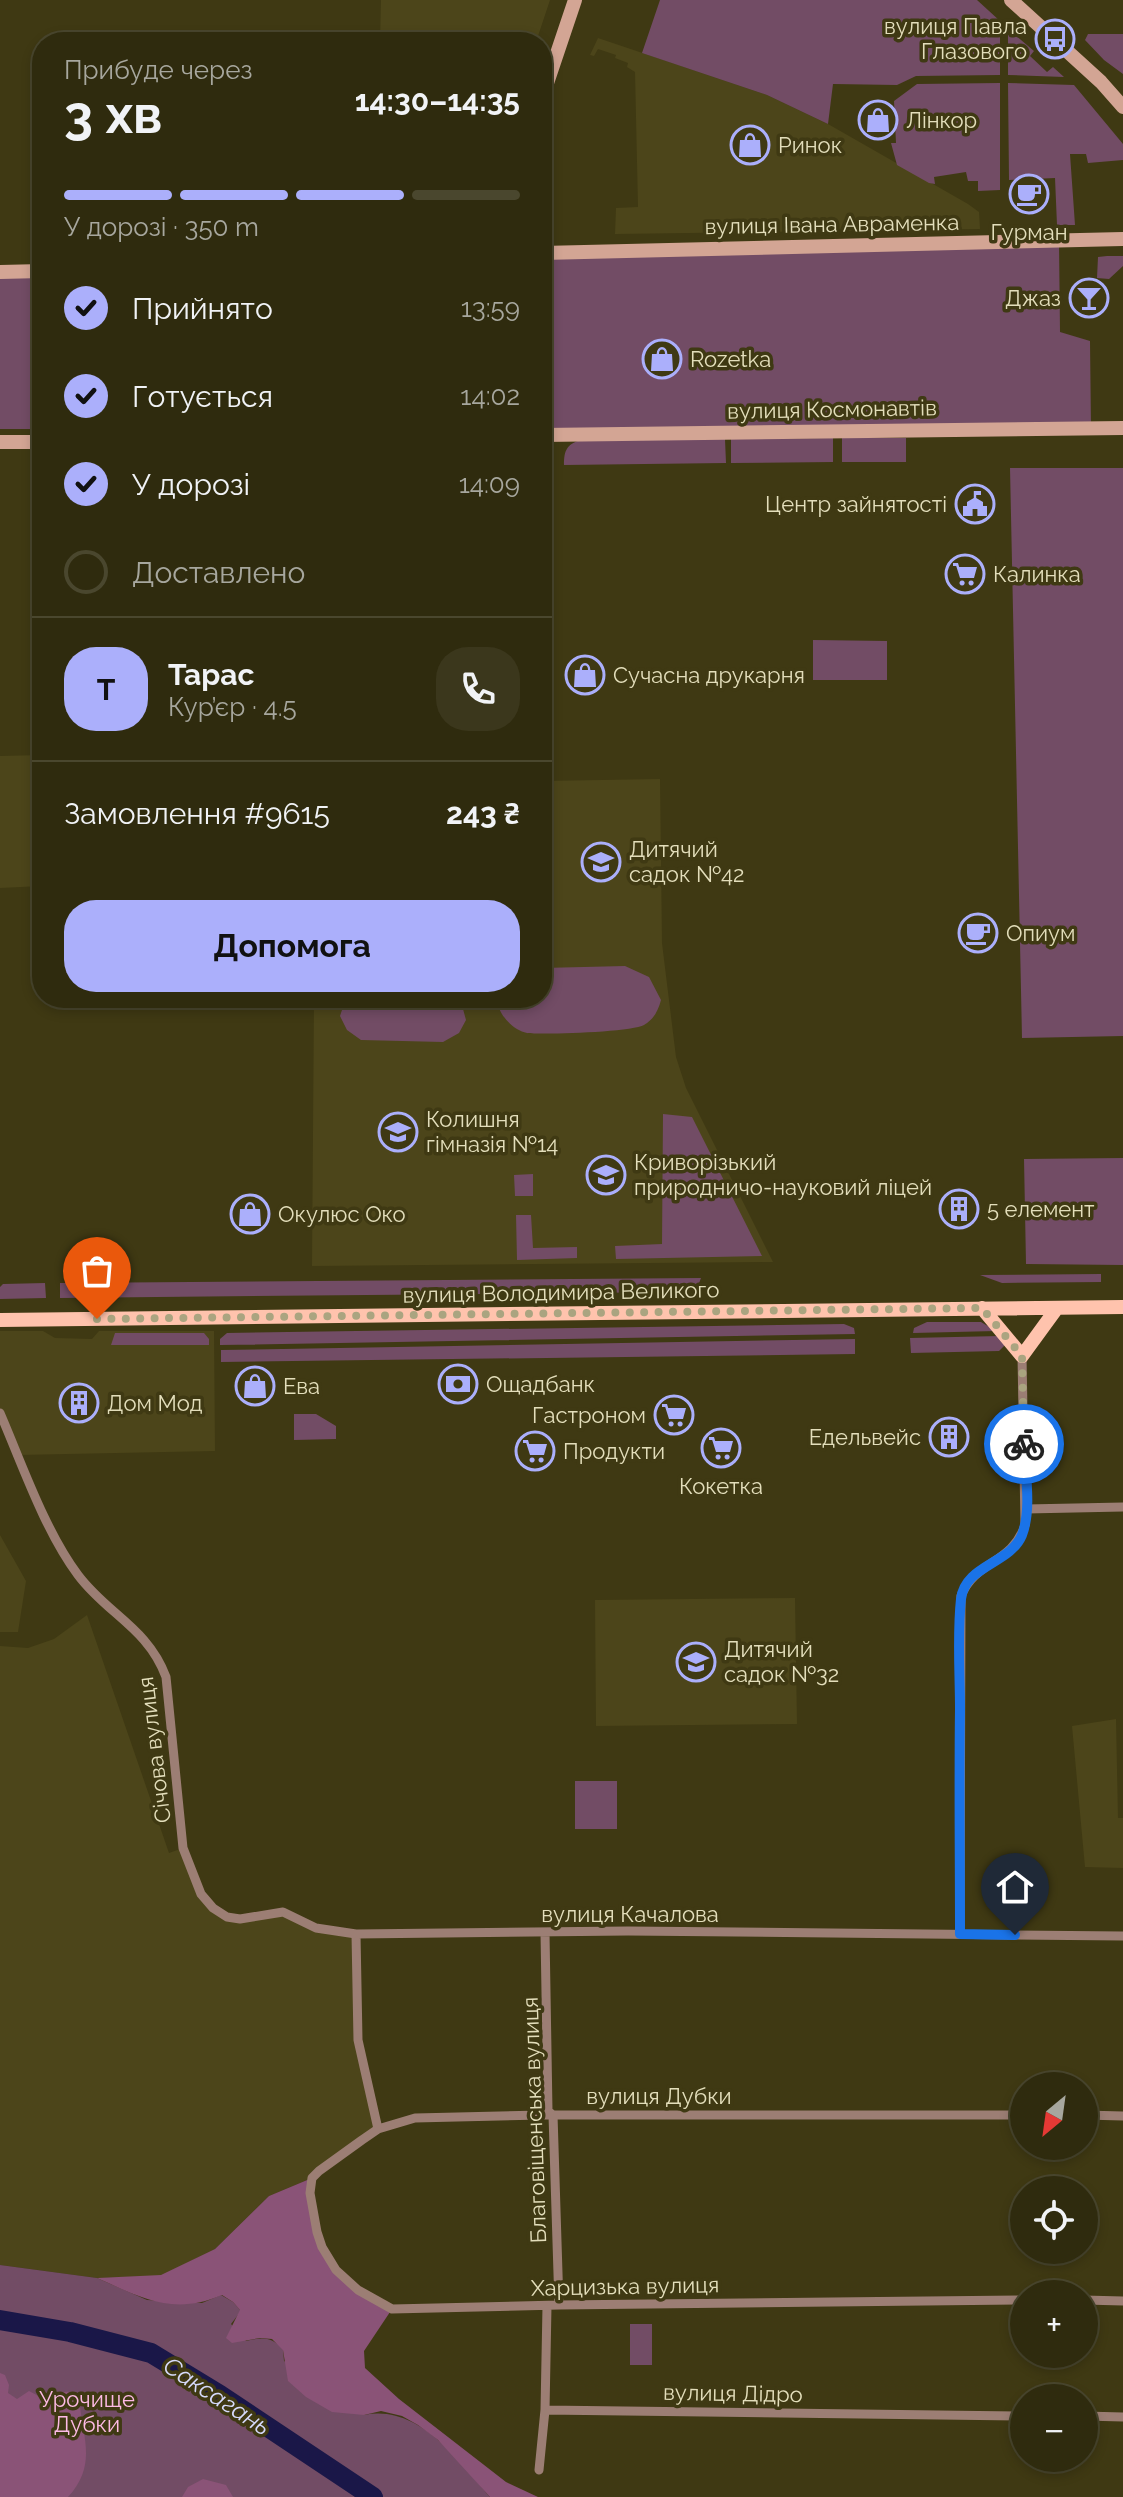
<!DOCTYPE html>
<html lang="uk">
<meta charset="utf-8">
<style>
:root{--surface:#2f2b0e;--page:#3b371c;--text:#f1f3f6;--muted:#a7a79e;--line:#4a472e;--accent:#abaffb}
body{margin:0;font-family:Raleway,sans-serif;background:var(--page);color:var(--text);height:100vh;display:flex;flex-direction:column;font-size:30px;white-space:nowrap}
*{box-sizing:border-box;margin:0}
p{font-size:26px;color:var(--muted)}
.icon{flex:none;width:44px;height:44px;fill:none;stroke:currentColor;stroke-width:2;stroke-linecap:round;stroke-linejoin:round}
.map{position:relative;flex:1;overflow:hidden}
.drawer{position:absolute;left:32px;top:32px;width:520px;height:976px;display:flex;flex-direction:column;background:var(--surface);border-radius:32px;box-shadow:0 4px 12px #0003,0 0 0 2px var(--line)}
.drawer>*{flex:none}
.needle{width:52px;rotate:209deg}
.tools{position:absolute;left:1010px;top:2072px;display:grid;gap:16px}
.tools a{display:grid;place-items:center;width:88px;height:88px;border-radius:50%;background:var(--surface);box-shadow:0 4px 12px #0003,0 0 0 2px var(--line);font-size:40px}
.pin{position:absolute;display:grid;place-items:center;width:68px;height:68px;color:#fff;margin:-82px -34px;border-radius:50% 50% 50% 0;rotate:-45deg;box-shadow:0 0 8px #0007}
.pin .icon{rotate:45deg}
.courier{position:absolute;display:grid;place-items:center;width:80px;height:80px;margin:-40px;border:6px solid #1a73e8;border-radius:50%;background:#fff;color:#222;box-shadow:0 2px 10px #0007}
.summary em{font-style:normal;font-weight:700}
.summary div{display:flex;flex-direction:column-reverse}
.summary{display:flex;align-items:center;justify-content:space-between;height:136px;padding:0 32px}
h1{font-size:52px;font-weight:700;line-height:60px}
.bar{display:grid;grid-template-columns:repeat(4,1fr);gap:12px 8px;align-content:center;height:96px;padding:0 32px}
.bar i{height:10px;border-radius:6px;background:var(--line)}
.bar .active{background:var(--accent)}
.bar p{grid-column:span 4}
.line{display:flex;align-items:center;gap:20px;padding:0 32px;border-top:2px solid var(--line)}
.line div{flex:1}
.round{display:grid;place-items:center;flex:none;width:84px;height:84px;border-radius:32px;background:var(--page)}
ol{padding:0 32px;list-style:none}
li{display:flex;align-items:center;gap:24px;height:88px}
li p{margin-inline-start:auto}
li .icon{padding:8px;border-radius:50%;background:var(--accent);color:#111;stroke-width:4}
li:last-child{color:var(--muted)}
li i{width:44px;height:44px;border:4px solid var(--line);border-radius:50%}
.action{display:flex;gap:16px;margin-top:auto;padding:16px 32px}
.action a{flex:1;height:92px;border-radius:32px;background:var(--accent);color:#111;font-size:32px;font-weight:700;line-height:92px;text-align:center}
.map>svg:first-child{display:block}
</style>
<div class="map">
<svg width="1123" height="2497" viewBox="0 0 1123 2497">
<rect width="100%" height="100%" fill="#3f3913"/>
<path fill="#4c451a" d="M381,0H550L536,42H380Z
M598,38L767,95L828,124L968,204L979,212L980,229L615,234L616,208L638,207L635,72L627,67L628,63L615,58L616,55L598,49L594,56L590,55Z
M42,755V886L0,888V756Z
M660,779L662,943L676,1057L686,1088L773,1262L312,1266L314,998H542V781Z
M0,1331H43L55,1338L92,1339L99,1331H214L215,1451L18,1455L0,1413Z
M0,1535L26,1581L18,1632H0Z
M795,1598L797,1724L596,1726L595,1600Z
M87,1615L169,1853L183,1848L201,1895L227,1917L283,1912L316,1928L356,1934L358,2040L378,2129L312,2178L269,2196L215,2249L161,2276L97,2278L0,2265V1646L28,1648L54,1639Z
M1116,1719L1118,1818H1123V1868L1085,1867L1072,1726Z"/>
<path fill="#724c65" d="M660,0H977L1000,21V75L916,76L897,85L833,84L828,124L767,95L642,53Z
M1008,29L1034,51L1030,56L1047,72L1053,67L1064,77L1008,75Z
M1088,34H1123V74L1104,60L1085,40Z
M1000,83V190L978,191V181H968L966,172L934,177L935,184L929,183L897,165L891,143H896L894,101L917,84Z
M1008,83L1074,85L1123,144V160L1088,163L1086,154H1070L1075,225H1057L1055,178L1009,180Z
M1059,241L1060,332L1090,341L1091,428L542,435V253Z
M1107,256H1123V266L1109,279L1097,278L1098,257Z
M0,275H42V429H0Z
M833,438V462L731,463V439Z
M842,438H906V462H842Z
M725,439L726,463L564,465C564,450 567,444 581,440Z
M1010,468H1123V1036L1022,1038Z
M813,640L887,641V680H813Z
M625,966L649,977L661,1000C658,1011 654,1019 644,1025C632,1032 544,1035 527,1033C512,1030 497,1013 497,998H542V968Z
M346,998H452L463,1009L466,1020L459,1033L443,1042L361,1040L347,1030L340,1016Z
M663,1114L692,1117L762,1256L616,1259L615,1246L662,1244Z
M1123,1158V1265L1026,1264L1024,1159Z
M533,1174V1196H515L514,1175Z
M516,1215H531L533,1248L577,1247V1258L517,1260Z
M1101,1274V1282L1002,1283L980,1275Z
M701,1278L698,1286L679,1292L60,1298V1283Z
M45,1283L46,1298L0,1299V1287L3,1284Z
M927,1322H981L996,1331L913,1333L914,1328Z
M844,1324L854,1328L855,1334L220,1345V1339L227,1333Z
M115,1333H204L209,1339V1345H111Z
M1000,1336L1005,1345L999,1351L911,1353L910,1338Z
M855,1339V1354L221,1362V1350Z
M294,1414H316L336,1426V1439L294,1440Z
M575,1781H617V1829H575Z
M0,2265L97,2278L147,2300L202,2303L221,2295L233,2302L241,2311L231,2324L246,2341C263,2337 271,2337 283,2349L284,2361L364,2415C419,2404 458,2460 490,2497H0Z
M630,2324H652V2365H630Z"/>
<path fill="#8a5377" d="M312,2178V2215L336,2270L392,2309L364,2351L365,2368L399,2399L506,2482L538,2497H490L438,2440L418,2425L402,2416L381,2411L364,2415L332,2412L306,2397L288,2381L283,2350L272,2339L260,2338L232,2343L226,2338L240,2310L233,2302L222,2295C173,2316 142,2298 97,2278L161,2275L215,2249L269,2196Z
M0,2373L5,2375L9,2385L8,2393L17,2399L29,2391L48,2401C60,2391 68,2388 82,2398L80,2407C85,2443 95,2467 68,2497H0Z
M203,2479L226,2485L233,2497H182L188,2487Z"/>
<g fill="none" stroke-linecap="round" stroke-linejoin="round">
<path stroke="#1a1748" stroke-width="20" d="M0,2320L70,2332L151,2353L220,2395L373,2497"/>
<path stroke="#9c7e74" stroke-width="9" d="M0,1413C22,1464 45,1531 78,1575C107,1614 148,1628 166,1677L183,1848L201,1894L213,1908L227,1917L240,1919L283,1912L316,1928L356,1934L628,1931L1123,1936
M1026,1509L1123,1507
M545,1933L548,2111L553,2115L559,2305
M356,1934L358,2040L378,2129
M960,1934L961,1596C976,1560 1012,1564 1025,1525L1022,1356
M1024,2115H542L415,2118L378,2129L362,2140L319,2171L312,2178L310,2193L317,2232L322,2247L336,2270L358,2290L392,2309L559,2305L1024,2300
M1084,2115L1123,2116
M1084,2300L1123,2301
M547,2306L545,2410L1024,2416
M1084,2416L1123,2417
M539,2470L545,2410"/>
<path stroke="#d3a594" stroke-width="14" d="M1011,0L1101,82L1123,107
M542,98L575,0
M542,253L1123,239
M0,272L42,271
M542,435L1123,428
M0,442H42"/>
<path stroke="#ffc3ad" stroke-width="14" d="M982,1308L1022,1356L1057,1308
M0,1320L1123,1307"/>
</g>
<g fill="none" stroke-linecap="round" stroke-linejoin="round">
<path stroke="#aaa480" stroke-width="8" stroke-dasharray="0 14.4" d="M97,1319L982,1308L1022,1356L1024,1444"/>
<path stroke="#1a73e8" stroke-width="10" d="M1015,1935L960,1934C960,1859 959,1784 960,1709C960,1673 957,1635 961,1599C965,1565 1010,1564 1022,1535C1032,1509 1025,1472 1024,1444"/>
</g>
<defs>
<symbol id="bus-ring" viewBox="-11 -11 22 22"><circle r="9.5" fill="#3f3913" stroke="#abaffb" stroke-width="1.5"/><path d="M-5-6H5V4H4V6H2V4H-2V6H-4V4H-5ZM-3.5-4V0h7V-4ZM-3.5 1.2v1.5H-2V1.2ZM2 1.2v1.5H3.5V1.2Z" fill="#abaffb"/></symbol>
<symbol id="shop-ring" viewBox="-11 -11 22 22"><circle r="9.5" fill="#3f3913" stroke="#abaffb" stroke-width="1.5"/><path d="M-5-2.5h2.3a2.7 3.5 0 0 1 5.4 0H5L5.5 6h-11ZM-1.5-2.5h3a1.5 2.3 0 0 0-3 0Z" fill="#abaffb"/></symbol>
<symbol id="cafe-ring" viewBox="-11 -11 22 22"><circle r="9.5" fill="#3f3913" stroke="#abaffb" stroke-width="1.5"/><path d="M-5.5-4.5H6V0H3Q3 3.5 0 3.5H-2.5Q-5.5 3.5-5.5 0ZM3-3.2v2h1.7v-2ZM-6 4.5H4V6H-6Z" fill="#abaffb"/></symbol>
<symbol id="bar-ring" viewBox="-11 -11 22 22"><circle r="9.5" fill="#3f3913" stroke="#abaffb" stroke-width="1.5"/><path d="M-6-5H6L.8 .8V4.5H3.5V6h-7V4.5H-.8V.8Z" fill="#abaffb"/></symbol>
<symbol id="civic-ring" viewBox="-11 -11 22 22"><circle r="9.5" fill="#3f3913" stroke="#abaffb" stroke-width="1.5"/><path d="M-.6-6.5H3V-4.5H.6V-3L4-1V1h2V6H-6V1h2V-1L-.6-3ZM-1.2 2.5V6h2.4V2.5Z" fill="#abaffb"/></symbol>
<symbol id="supermarket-ring" viewBox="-11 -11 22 22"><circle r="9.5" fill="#3f3913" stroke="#abaffb" stroke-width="1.5"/><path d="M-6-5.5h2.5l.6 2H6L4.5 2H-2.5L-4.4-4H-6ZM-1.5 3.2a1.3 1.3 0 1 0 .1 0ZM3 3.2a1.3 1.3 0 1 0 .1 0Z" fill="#abaffb"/></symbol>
<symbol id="school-ring" viewBox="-11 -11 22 22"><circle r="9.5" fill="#3f3913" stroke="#abaffb" stroke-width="1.5"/><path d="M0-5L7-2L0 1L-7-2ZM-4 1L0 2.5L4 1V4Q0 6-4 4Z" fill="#abaffb"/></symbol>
<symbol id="building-ring" viewBox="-11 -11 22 22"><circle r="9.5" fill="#3f3913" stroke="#abaffb" stroke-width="1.5"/><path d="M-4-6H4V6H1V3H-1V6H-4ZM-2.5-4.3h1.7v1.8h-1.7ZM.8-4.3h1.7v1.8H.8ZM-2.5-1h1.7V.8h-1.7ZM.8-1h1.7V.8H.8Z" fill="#abaffb"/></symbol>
<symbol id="bank-ring" viewBox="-11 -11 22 22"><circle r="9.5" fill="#3f3913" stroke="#abaffb" stroke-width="1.5"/><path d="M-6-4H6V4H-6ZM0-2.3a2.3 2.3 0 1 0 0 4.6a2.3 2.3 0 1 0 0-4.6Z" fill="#abaffb"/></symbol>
</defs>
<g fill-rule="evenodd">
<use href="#bus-ring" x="1033" y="17" width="44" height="44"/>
<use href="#shop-ring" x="856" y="98" width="44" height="44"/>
<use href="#shop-ring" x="728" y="123" width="44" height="44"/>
<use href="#cafe-ring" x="1007" y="172" width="44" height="44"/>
<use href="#bar-ring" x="1067" y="276" width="44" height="44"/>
<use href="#shop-ring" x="640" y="337" width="44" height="44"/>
<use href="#civic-ring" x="953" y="482" width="44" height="44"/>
<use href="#supermarket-ring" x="943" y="552" width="44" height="44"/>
<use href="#shop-ring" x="563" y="653" width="44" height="44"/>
<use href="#school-ring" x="579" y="840" width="44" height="44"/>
<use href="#cafe-ring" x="956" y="911" width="44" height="44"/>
<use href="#school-ring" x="376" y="1110" width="44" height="44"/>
<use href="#school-ring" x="584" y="1153" width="44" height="44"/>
<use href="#building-ring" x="937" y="1187" width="44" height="44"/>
<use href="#shop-ring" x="228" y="1192" width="44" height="44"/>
<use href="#bank-ring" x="436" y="1362" width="44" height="44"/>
<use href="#shop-ring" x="233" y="1364" width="44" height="44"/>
<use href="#building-ring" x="57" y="1381" width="44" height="44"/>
<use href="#supermarket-ring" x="652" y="1393" width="44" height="44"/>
<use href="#building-ring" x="927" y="1415" width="44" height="44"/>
<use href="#supermarket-ring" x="699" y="1426" width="44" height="44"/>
<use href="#supermarket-ring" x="513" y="1429" width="44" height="44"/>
<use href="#school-ring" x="674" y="1640" width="44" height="44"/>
</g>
<g text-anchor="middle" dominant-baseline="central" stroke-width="7" stroke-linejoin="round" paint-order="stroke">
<g font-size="22" fill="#e3debb" stroke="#3f3913" text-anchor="start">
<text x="1027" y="26" text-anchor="end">вулиця Павла<tspan x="1027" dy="25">Глазового</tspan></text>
<text x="906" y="120">Лінкор</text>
<text x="778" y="145">Ринок</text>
<text x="1029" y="232" text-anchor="middle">Гурман</text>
<text x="1061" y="298" text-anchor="end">Джаз</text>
<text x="690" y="359">Rozetka</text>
<text x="947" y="504" text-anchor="end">Центр зайнятості</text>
<text x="993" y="574">Калинка</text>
<text x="613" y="675">Сучасна друкарня</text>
<text x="629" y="849">Дитячий<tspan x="629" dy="25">садок №42</tspan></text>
<text x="1006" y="933">Опиум</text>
<text x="426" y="1119">Колишня<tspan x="426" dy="25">гімназія №14</tspan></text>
<text x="634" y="1162">Криворізький<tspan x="634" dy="25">природничо-науковий ліцей</tspan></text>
<text x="987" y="1209">5 елемент</text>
<text x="278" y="1214">Окулюс Око</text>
<text x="486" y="1384">Ощадбанк</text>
<text x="283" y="1386">Ева</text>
<text x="107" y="1403">Дом Мод</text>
<text x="646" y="1415" text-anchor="end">Гастроном</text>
<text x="921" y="1437" text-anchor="end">Едельвейс</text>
<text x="563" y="1451">Продукти</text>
<text x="721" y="1486" text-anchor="middle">Кокетка</text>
<text x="724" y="1649">Дитячий<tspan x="724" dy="25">садок №32</tspan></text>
</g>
<g font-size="22" fill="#e3debb" stroke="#3f3913">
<text transform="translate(832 224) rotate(-1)">вулиця Івана Авраменка</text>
<text transform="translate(832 409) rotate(-1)">вулиця Космонавтів</text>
<text transform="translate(561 1292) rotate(-1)">вулиця Володимира Великого</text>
<text transform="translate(154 1750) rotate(-97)">Січова вулиця</text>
<text x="630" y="1914">вулиця Качалова</text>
<text x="659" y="2096">вулиця Дубки</text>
<text transform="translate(534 2120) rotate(-92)">Благовіщенська вулиця</text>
<text transform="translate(625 2286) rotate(-1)">Харцизька вулиця</text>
<text transform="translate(733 2393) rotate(1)">вулиця Дідро</text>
</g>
<g font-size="22" fill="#fdbae5" stroke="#3f3913">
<text x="87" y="2399">Урочище<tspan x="87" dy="25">Дубки</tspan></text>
</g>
<g font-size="24" font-style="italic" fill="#d6dafc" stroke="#3f3913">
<text transform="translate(217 2396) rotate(33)">Саксагань</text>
</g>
</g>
</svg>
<div class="tools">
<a><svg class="needle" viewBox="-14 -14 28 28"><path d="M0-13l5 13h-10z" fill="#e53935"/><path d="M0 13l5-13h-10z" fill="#a7a79e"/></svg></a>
<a><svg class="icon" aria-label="locate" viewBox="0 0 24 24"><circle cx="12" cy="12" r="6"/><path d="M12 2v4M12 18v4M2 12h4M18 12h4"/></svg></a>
<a>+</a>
<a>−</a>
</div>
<div class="pin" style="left:97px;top:1319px;background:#ea580c"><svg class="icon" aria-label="bag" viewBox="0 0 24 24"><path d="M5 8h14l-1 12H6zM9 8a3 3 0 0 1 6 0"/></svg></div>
<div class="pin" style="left:1015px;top:1935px;background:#1f2937"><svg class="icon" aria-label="home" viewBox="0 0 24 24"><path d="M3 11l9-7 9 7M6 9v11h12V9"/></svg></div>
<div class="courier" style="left:1024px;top:1444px"><svg class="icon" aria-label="bike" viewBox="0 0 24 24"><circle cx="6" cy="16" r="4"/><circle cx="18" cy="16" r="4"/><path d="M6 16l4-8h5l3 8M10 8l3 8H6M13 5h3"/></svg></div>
<section class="drawer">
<div class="summary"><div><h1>3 хв</h1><p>Прибуде через</p></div><em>14:30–14:35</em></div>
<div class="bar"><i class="active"></i><i class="active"></i><i class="active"></i><i></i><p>У дорозі · 350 m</p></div>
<ol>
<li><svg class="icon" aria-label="check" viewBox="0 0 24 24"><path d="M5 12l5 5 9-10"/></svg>Прийнято<p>13:59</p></li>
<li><svg class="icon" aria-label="check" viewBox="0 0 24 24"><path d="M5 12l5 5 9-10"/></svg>Готується<p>14:02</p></li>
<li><svg class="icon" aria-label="check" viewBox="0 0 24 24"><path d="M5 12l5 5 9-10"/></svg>У дорозі<p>14:09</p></li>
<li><i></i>Доставлено</li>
</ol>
<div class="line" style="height:144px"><b class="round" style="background:var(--accent);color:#111">Т</b><div><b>Тарас</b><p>Кур’єр · 4.5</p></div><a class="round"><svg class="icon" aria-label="phone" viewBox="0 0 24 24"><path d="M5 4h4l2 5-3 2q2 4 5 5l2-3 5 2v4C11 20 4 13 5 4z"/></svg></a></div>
<div class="line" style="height:104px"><div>Замовлення #9615</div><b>243 ₴</b></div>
<div class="action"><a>Допомога</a></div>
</section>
</div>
